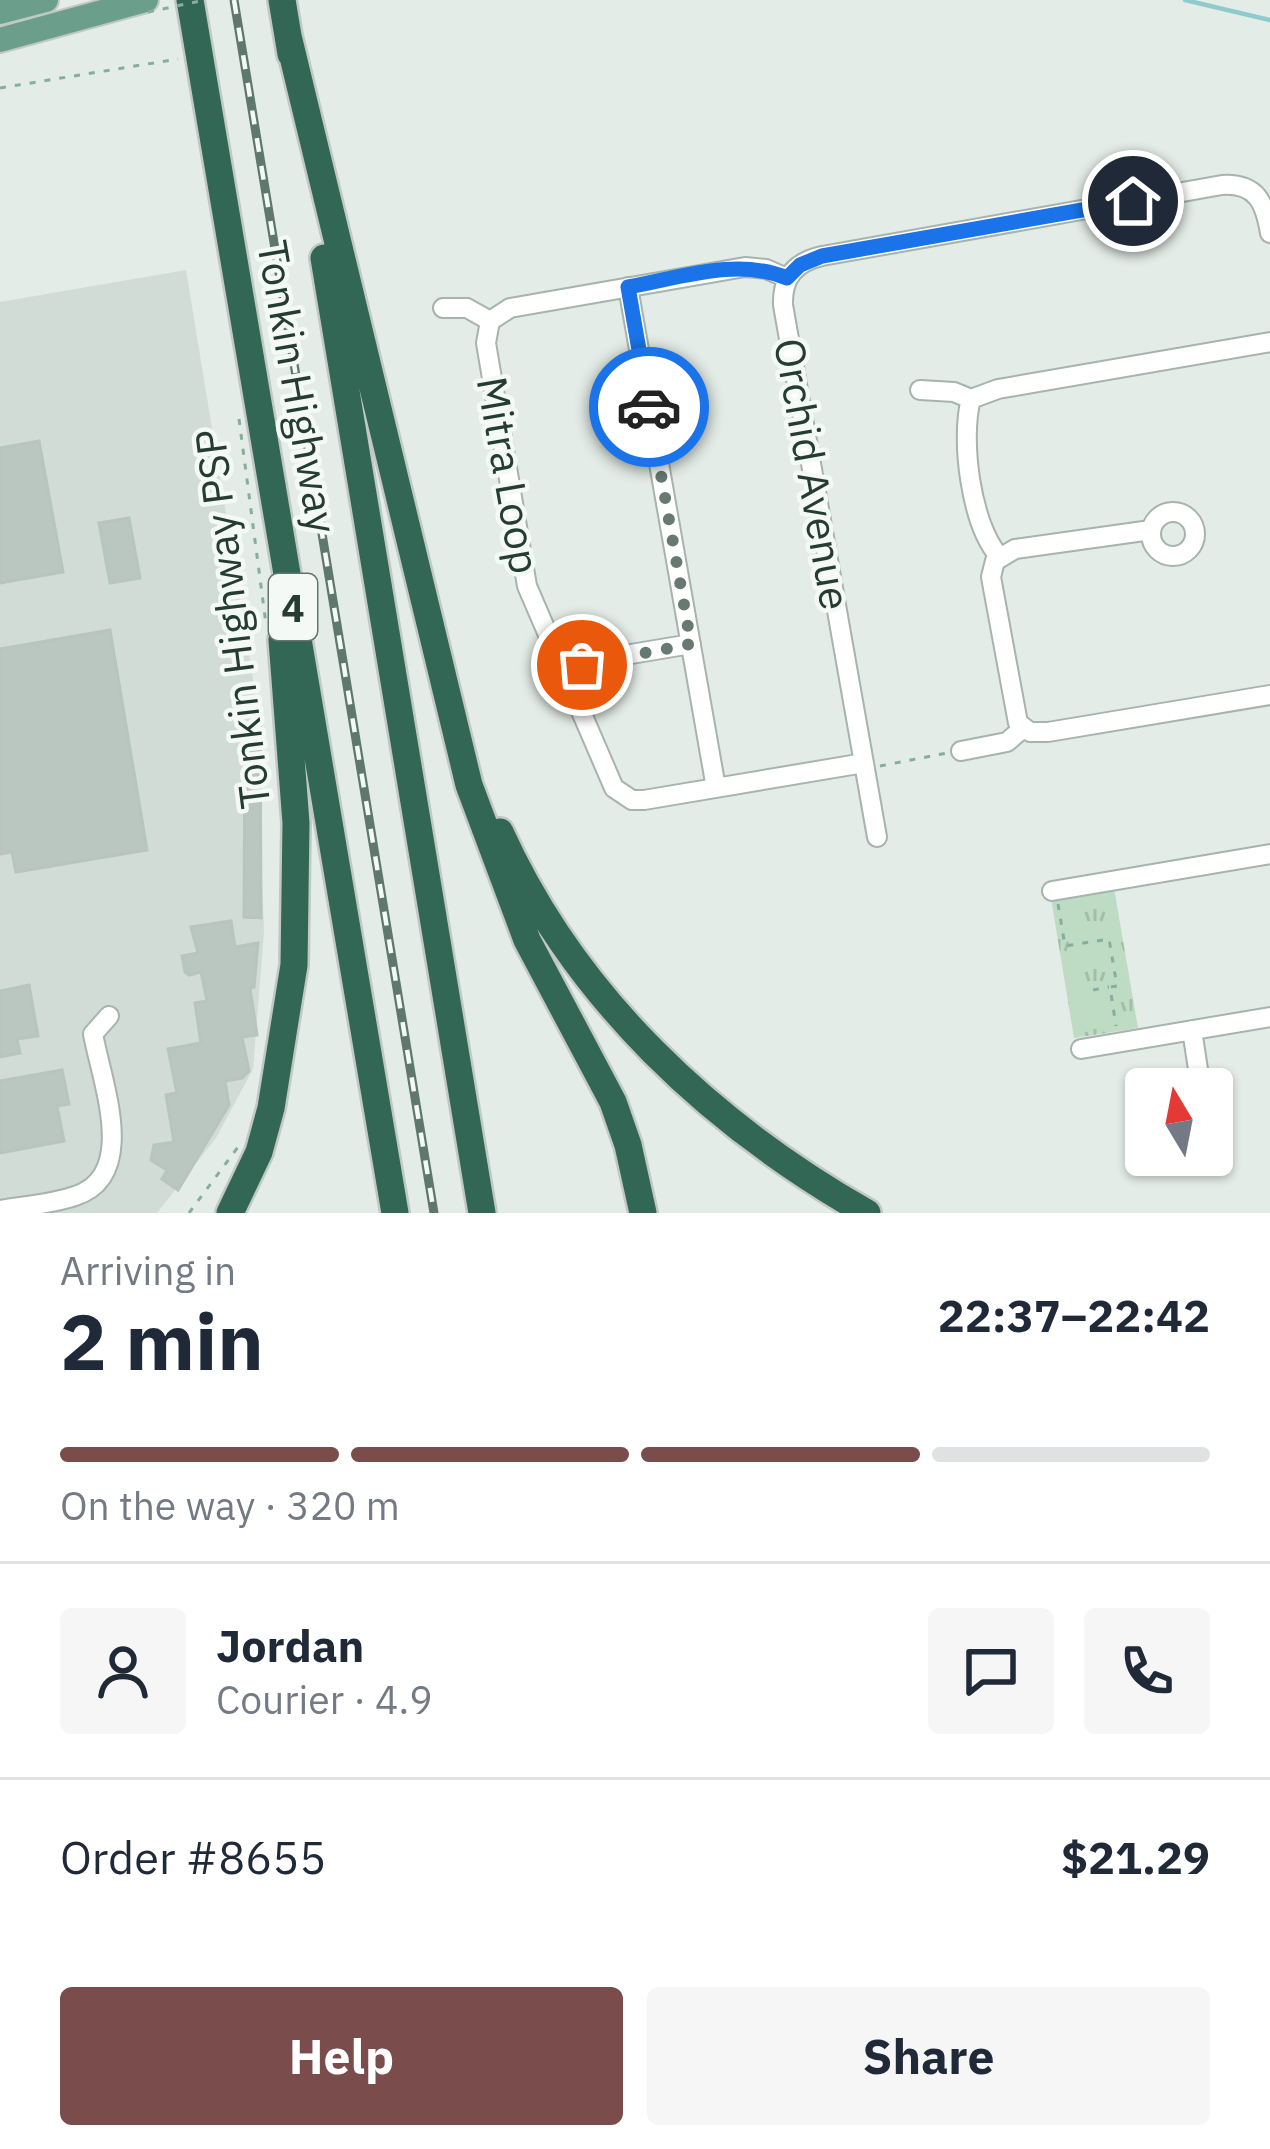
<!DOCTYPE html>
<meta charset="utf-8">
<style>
:root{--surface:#fff;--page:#f6f6f7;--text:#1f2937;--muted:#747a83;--line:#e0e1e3;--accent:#7a4c4b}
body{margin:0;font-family:"IBM Plex Sans",sans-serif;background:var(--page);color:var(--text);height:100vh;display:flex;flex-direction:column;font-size:45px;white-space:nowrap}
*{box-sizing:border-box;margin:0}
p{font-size:39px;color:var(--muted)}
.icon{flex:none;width:66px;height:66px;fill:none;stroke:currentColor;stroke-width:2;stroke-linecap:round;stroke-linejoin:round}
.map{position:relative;height:1213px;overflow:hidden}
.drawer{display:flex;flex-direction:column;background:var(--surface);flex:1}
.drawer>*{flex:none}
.needle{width:78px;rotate:350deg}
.buttons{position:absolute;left:1125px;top:1068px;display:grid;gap:24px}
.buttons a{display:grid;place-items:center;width:108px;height:108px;border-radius:12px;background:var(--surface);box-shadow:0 3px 9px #0004;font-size:60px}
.pin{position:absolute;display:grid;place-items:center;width:102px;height:102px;color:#fff;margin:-51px;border:6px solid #fff;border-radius:50%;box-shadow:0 3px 12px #0007}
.courier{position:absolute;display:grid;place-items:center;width:120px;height:120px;margin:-60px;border:9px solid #1a73e8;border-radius:50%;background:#fff;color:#222;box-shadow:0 3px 15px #0007}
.head em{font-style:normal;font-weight:700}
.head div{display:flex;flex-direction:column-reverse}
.head{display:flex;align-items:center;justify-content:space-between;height:204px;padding:0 60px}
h1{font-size:78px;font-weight:700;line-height:90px}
.bar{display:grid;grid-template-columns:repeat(4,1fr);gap:18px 12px;align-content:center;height:144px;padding:0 60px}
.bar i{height:15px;border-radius:9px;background:var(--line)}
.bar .selected{background:var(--accent)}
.bar p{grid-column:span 4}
.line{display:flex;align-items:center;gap:30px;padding:0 60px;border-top:3px solid var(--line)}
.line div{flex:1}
.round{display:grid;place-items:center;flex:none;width:126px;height:126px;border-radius:12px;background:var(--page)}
.primary-button{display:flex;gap:24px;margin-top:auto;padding:24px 60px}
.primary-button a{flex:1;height:138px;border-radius:12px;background:var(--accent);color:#fff;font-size:48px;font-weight:700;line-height:138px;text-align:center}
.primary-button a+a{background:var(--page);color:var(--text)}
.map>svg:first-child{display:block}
</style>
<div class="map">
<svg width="1270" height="1213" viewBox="0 0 1270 1213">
<defs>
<pattern id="park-tufts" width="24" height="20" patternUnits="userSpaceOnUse" patternTransform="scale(3)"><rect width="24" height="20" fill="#bedcc3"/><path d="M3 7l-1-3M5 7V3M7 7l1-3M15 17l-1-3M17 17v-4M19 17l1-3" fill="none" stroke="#a3bea8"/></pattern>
</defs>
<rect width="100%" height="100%" fill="#e3ece7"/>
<path fill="#d1dcd6" d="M186,270L255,691L264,931L253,1069L216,1138L157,1213H0V302Z"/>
<path fill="url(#park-tufts)" d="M1114,888L1138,1028L1074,1038L1051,898Z"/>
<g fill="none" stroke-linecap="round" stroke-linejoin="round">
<path stroke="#8fcacd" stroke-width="4.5" d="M1185,0L1270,20"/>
</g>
<path fill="#b9c7c0" stroke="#b6c5bd" stroke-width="3" d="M39,441L63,572L0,583V448Z
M129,518L140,578L110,583L99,523Z
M110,630L147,850L16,872L12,852L0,854V649Z
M245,725L260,726L261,918L244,917Z
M231,921L235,947L258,943L254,987L250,988L257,1035L242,1037L249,1071L242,1078L225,1081L229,1105L178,1190L162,1179L167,1170L151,1160L154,1145L174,1142L166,1095L177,1093L168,1049L201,1043L195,1003L207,1001L201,972L189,975L185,972L182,956L198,953L191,927Z
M29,985L38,1036L17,1039L20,1053L0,1057V991Z
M62,1070L69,1104L57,1106L64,1141L0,1153V1081Z"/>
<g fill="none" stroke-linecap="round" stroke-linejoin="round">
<defs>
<path id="minor" d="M787,278L766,269L745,267L510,308L490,321L486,343L527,586L614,788L632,800H644L864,763
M628,287L716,788
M443,308H467L490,321
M920,390L954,392L971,399
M1151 534a22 22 0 1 1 44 0a22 22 0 1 1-44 0Z
M1151,530L1015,549L995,561L991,577L1018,723L1030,732H1048L1270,695
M999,556C971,525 960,439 971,399L998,389L1270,342
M563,674L607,658L691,644
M961,751L1007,742L1022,729
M877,837L783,305C782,277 796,262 822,256L1222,185C1257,183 1265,203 1270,233
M1052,891L1270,854
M1192,1030L1201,1089
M1081,1049L1270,1017
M0,1210C24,1206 52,1204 75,1196C139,1175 102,1083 93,1034L109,1016"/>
<path id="major" d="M0,12L46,0
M0,40L146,0"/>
<path id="highway" d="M190,0L395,1213
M282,0L291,54
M288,36L469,785L527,940L613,1102L628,1145L643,1213
M324,258L482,1213
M500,832C575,998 711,1124 867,1213
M230,1213L259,1152L271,1108L294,965L296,823L282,640"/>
</defs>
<use href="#minor" stroke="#a6b4ad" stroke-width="22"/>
<use href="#major" stroke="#c2c8c6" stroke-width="28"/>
<use href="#highway" stroke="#c2c8c6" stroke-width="32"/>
<path stroke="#86ae9d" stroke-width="3" stroke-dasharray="6 9" stroke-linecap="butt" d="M0,88L178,59
M239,419L266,624
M880,766L947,753
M1058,904L1065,946L1109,939L1117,986L1110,987L1116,1026
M1093,990L1109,987
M189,1213L238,1147"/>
<use href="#minor" stroke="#fff" stroke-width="18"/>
<use href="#major" stroke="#6b9f8c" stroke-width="24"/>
<use href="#highway" stroke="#326756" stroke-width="27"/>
<defs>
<path id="rail" d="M234,0L434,1213"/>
</defs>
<use href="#rail" stroke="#5f786e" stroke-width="9"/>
<use href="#rail" stroke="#f4f9f6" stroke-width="4.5" stroke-dasharray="14" stroke-linecap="butt"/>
<path stroke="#86ae9d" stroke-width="3" stroke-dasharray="6 9" stroke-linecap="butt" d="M148,12L205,0"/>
</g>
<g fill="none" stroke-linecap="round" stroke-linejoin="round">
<path stroke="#677a72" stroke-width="12" stroke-dasharray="0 21.6" d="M582,665L691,644L649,407"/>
<path stroke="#1a73e8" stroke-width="15" d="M649,407L628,287C679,278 737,257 787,278L800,265L822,256L1133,201"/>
</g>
<g text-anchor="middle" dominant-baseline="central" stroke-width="9" stroke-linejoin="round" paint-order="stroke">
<rect fill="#f4f9f6" stroke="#62756e" stroke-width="3" x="269" y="574" width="48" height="66" rx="9"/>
<g font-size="39" font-weight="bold" fill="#243c33">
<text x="293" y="607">4</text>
</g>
<g font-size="42" fill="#243c33" stroke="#f4f9f6">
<text transform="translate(298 387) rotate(80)">Tonkin Highway</text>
<text transform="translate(813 474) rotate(80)">Orchid Avenue</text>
<text transform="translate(509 475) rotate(80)">Mitra Loop</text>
<text transform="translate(232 619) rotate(-97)">Tonkin Highway PSP</text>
</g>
</g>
</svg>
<div class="buttons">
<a><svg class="needle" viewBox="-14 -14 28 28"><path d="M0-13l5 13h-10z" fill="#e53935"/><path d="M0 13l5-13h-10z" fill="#747a83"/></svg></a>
</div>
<div class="pin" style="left:582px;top:665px;background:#ea580c"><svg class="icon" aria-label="bag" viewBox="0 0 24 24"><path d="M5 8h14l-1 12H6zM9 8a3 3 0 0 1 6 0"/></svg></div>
<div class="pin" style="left:1133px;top:201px;background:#1f2937"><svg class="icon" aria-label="home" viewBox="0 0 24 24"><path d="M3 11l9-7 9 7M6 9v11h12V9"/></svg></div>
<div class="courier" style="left:649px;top:407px"><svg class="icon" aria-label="car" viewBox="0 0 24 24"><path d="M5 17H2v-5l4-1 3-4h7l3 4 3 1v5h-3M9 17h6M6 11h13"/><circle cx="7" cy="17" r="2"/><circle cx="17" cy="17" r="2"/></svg></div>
</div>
<section class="drawer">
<div class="head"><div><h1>2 min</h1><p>Arriving in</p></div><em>22:37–22:42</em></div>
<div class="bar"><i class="selected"></i><i class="selected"></i><i class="selected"></i><i></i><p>On the way · 320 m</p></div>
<div class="line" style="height:216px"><a class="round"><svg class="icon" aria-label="person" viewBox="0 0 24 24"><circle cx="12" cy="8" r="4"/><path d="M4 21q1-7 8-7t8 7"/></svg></a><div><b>Jordan</b><p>Courier · 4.9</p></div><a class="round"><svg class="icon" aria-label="chat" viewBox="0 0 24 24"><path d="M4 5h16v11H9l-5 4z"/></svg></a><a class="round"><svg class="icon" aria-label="phone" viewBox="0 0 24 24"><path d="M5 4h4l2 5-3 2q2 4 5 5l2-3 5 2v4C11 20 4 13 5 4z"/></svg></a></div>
<div class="line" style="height:156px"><div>Order #8655</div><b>$21.29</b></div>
<div class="primary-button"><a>Help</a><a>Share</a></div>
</section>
